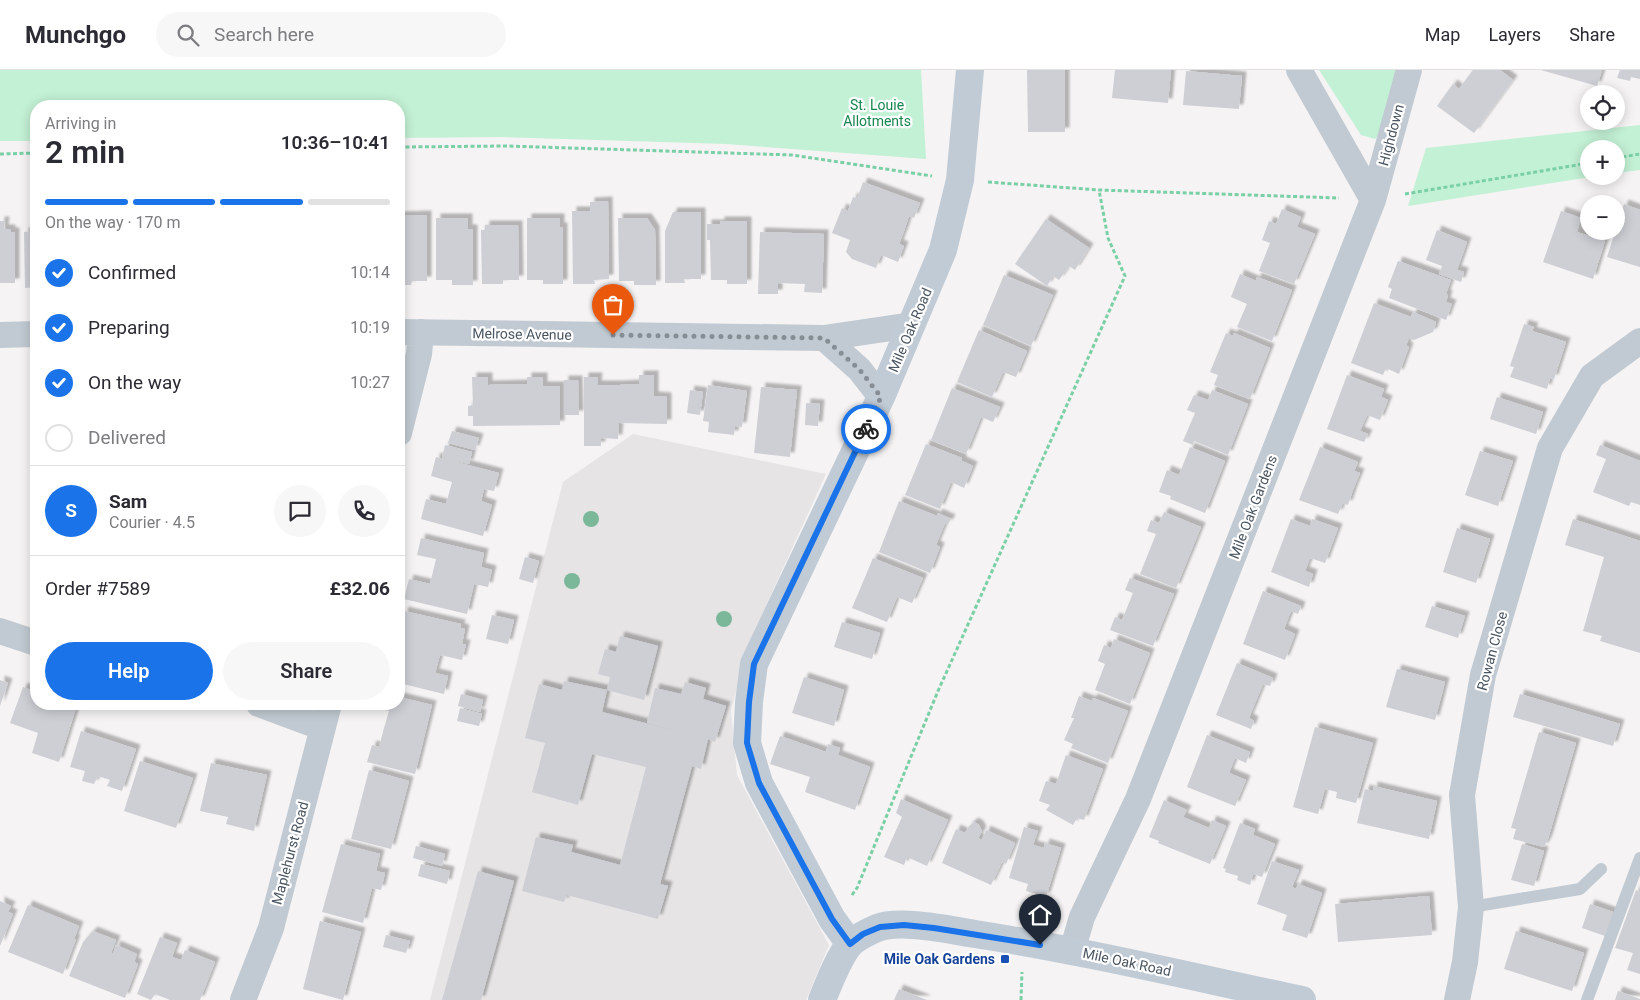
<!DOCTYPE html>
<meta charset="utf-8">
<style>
:root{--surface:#fff;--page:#f7f7f7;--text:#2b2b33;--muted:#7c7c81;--line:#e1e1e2;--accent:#1a73e8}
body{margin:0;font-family:Roboto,sans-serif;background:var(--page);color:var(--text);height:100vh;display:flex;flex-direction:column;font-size:19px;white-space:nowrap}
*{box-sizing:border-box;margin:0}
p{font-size:16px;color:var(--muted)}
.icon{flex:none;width:28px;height:28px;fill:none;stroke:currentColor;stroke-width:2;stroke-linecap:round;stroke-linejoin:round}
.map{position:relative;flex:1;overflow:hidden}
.sheet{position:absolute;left:30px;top:30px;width:375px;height:610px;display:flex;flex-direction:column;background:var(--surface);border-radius:20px;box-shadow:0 2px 12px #0003}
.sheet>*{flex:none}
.buttons{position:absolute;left:1580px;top:15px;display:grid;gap:10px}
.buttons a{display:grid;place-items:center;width:45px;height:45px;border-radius:50%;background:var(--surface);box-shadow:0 2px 12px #0003;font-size:25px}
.pin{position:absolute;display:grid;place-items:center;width:42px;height:42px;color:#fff;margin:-51px -21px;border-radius:50% 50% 50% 0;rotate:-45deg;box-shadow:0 0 5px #0007}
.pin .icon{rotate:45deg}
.courier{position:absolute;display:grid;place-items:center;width:50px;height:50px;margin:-25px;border:4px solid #1a73e8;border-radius:50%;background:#fff;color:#222;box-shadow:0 1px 6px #0007}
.overview em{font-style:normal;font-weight:600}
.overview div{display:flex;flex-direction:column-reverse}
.overview{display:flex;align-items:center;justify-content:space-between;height:85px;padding:0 15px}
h1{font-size:32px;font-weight:600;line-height:38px}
.bar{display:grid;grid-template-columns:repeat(4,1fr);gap:8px 5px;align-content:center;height:60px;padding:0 15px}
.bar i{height:6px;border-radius:4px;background:var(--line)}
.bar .active{background:var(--accent)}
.bar p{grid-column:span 4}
.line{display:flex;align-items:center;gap:12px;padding:0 15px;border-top:1px solid var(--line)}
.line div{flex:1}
.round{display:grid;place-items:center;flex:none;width:52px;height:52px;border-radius:26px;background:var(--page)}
ol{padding:0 15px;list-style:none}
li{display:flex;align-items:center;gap:15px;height:55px}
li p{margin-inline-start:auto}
li .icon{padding:5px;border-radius:50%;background:var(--accent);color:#fff;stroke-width:4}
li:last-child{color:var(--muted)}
li i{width:28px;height:28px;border:2px solid var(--line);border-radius:50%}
.primary-button{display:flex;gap:10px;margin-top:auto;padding:10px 15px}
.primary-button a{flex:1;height:58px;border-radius:30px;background:var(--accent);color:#fff;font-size:20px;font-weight:600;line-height:58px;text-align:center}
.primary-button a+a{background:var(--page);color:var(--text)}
header{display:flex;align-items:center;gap:30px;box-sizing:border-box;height:70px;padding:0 25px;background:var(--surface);border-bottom:1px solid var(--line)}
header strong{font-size:24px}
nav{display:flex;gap:28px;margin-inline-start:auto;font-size:18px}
.search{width:350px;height:45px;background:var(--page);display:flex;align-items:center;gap:12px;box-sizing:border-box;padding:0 18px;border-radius:28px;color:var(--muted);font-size:19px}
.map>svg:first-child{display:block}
</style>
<header>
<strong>Munchgo</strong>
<div class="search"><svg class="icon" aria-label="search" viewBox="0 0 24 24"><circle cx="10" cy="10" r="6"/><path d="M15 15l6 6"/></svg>Search here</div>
<nav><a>Map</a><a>Layers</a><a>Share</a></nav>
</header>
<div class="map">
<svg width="1640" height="930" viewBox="0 0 1640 930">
<defs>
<filter id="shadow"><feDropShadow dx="4.5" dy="-4.5" stdDeviation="1" flood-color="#0004"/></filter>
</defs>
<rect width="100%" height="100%" fill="#f5f3f3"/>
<path fill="#e6e4e5" d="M633,364L826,404L769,529L744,590L731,641L737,705L829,875L806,930H430L563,412Z"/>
<path fill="#c3f1d5" d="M0,0H921L926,89L726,74L500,67L399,68V36H36V71H0Z
M1319,0H1399L1383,60L1375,69L1361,65Z
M1640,55V100L1616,103V79H1589V106H1597L1408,136L1426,78Z"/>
<path fill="#cdcfd5" filter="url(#shadow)" d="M1027,0H1065V62H1028Z
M1115,0H1171L1168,33L1112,28Z
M1473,0H1500L1513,10L1474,63L1437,36L1453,14L1459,19Z
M1541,0H1602L1597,16Z
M1620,0H1640V9L1631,7L1630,11L1617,8Z
M1186,1L1242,6L1239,39L1183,35Z
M863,112L920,133L914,148L909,146L904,161L899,174L904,176L898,192L881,185L876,198L852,189L846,182L850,170L832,163L842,138L848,141L853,127L857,129Z
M608,131L609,209L594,210L595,214H573L572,141H590V132Z
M1624,134L1640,140V197L1607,187Z
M1282,139L1301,147L1297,157L1315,164L1294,214L1259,201L1270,173L1262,170L1269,151L1276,154Z
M1561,141L1581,148L1577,162L1605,171L1593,209L1543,192Z
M673,142H701V209H684L685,213H665V161Z
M427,145V211H412L411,215H399V146Z
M436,148H468V159H473V215H452V210H436Z
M527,148H560V157H563V214H543V210H527Z
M618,148H647L655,160L656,215H634V211H619Z
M1046,149L1089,178L1075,200L1069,196L1059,210L1053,206L1047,216L1015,194Z
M0,151H5L4,159H11V162H15V213H0Z
M720,151H747V214H727V210H711L710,170H707V154H720Z
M32,153H36V217L25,218L24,162L31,161Z
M485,155H518L519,210H503V214H482L481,160H485Z
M1437,160L1467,172L1457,200L1464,202L1461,212L1439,204L1442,196L1426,190Z
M760,162L824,164L822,223L804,222L805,214L778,213V224H758Z
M1398,191L1451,210L1446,224L1448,225L1446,232L1452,234L1446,250L1389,228L1392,219L1388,217Z
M1240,204L1256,211L1257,207L1292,220L1272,271L1237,257L1247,234L1231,227Z
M1004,205L1053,225L1031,276L983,255Z
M1374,233L1411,247L1413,242L1436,252L1433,262L1414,270L1409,268L1406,276L1409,277L1399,304L1386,298L1383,305L1351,293Z
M1524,254L1534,257L1532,261L1566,272L1554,309L1550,308L1547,319L1510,307L1514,297L1510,296Z
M979,260L1027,281L1016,307L1003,302L992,327L957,312Z
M1226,263L1233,266L1234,263L1270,278L1250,329L1214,315L1218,305L1210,302Z
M639,305H654V326L667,327V354L619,353L618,369L601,368V376H584V307H598L597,315H619L639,314Z
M1347,305L1384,319L1381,327L1388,330L1380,350L1367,345L1360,361L1368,364L1364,372L1327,359Z
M472,307H488V315L527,314V307H543V316H560V355L473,356V346H468V336L473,335Z
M564,310H578L579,345H564Z
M708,315L747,321L742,357L735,356L734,365L708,362L709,352L703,351Z
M761,317L797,320L790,387L754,383Z
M952,318L1000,337L993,352L981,347L966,384L931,370Z
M690,320L703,322L700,345L687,343Z
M1212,320L1248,334L1228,385L1194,371L1193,375L1183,371L1195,343L1187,340L1194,325L1208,330Z
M1497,327L1543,342L1536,364L1490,349Z
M806,333L820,334L818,356L805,355Z
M452,361L479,368L475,380L448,373Z
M926,374L962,388V391L973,396L964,418L951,412L940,439L905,425Z
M445,375L472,382L469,394L442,388Z
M1600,375L1640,391V435L1631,432L1629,436L1593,422L1606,389L1596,385Z
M1190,377L1225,391L1205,443L1170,429L1171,426L1159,422L1167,400L1179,405Z
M1320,377L1358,392L1354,401L1360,403L1353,420L1348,435L1343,433L1338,444L1299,430Z
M1480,381L1513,391L1498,436L1465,425Z
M436,387L499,403L494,421L484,419L481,431L492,435L483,466L421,449L426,429L446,434L452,412L431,406Z
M899,431L937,446L938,443L951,449L948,454L945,453L936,475L940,477L930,503L879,482Z
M1164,442L1201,457L1176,518L1140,504L1156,464L1147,461L1151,450L1159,453Z
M1291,449L1310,456L1312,449L1338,458L1325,493L1310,488L1305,501L1313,504L1309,517L1271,502Z
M1573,449L1640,471V583L1600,571L1602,566L1583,561L1604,487L1565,475Z
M1457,458L1490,469L1476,513L1443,502Z
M421,468L484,483L481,497L492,500L488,517L474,514L467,544L404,529L409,509L430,514L436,489L417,485Z
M525,487L539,491L533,513L519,509Z
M873,488L923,508L912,533L897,527L887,552L852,538Z
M1130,508L1174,524L1153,576L1110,560L1115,547L1122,550L1133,523L1125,520Z
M1263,521L1301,536L1298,544L1291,541L1284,559L1295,564L1285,590L1243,574Z
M1432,536L1465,546L1458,568L1425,557Z
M404,541L461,554L460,558L465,559L462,574H466L462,590L440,585L435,603L448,606L444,624L399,613V585L404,563L399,562V559Z
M492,545L514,550L508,574L486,569Z
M842,552L880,563L872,589L834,577Z
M620,566L658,576L644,630L607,620L610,607L598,604L605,579L616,582Z
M1114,569L1150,583L1130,634L1095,620L1105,594L1098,591L1104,575L1111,578Z
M1237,593L1273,608L1270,616L1263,614L1249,648L1254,651L1251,659L1216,645Z
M1397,599L1445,612L1435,650L1386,637Z
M804,607L844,620L834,656L792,643Z
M0,610L8,613L0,636Z
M564,611L607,620L602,642L676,661L647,653L655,618L681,624L685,612L706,618L703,629L726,636L715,672L708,669L701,699L692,696L660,814L668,816L658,849L567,825L564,832L522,821L536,767L573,775L571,782L620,795L646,697L592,684L578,735L532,722L545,673L525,668L539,614L562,620Z
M23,617L36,622V634L77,635L59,692L32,683L38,663L10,653Z
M461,624L483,630L480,642L458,636Z
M1520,624L1620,654L1613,676L1513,647Z
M1079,626L1092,631L1093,628L1128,641L1108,693L1071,678L1073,674L1064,670L1074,648H1071Z
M399,627L432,635L415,704L367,692L372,675L379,677L384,658L389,641L381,639L382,634H399Z
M460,638L482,644L479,656L457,651Z
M1315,657L1373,673L1356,733L1336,728L1337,722L1325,719L1318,744L1293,737Z
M81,661L136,679L122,721L107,716L110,710L98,706L94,714L82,711L85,701L70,697Z
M1539,662L1576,673L1548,769L1544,777L1513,769L1516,759L1511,758Z
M1207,665L1250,682L1246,693L1235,688L1229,703L1246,710L1235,736L1187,717Z
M780,666L826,682L828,674L840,678L838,685L870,697L855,740L805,722L810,707L770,694Z
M1066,685L1103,699L1084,750L1077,748L1073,755L1046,740L1050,735L1039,731L1046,711L1056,714Z
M140,691L193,708L176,758L124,741Z
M211,693L267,705L254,761L226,754L228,747L200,741Z
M369,700L409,711L391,779L351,769Z
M1373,716L1437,731L1429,769L1357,753L1365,719L1373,721Z
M901,729L948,750L927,796L907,787L904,795L884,787L902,747L896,743Z
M1164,730L1187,740L1183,747L1209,758L1212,750L1226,756L1210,794L1158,773L1159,771L1149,767Z
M974,752L979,755L982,761L978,768L982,770L986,760L1015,773L1006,794L1002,792L991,815L942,793L956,759L965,763L969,756Z
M1240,753L1255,759L1253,765L1275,774L1262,807L1253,804L1250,815L1237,810L1238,806L1225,802L1226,799L1223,798Z
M1024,757L1038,761L1033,775L1044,778L1045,773L1061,778L1046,827L1026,821L1028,814L1009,808Z
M341,774L380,784L376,801L385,803L381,820L372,818L363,853L322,842Z
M1522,774L1544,781L1534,816L1511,810Z
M416,776L445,784L442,796L413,788Z
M1272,791L1299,800L1292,817L1296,819L1298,814L1322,823L1307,868L1282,860L1287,845L1257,834Z
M421,794L450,801L447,814L418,806Z
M478,801L514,811L481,930H442Z
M1636,820L1640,822V904L1627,900L1633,883L1615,878Z
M1429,826L1432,865L1338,872L1335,834Z
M0,831L11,836L8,842L13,844L0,876Z
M1590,834L1613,842L1605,866L1582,858Z
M28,835L79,856L74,869H76L63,904L8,882Z
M320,851L361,862L343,930L303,919Z
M93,861L116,870L111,883L113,884L116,875L137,884L134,892L138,894L125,928L69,906L83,872Z
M1516,861L1584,883L1572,921L1504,899Z
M386,865L410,871L406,883L383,877Z
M160,867L177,873L172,887L181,890L185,880L215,892L200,930H170L155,924L151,930L137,924Z
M899,919L927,930H894Z
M1618,921L1640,929V930H1615Z"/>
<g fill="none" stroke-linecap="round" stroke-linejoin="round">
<path stroke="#7ad0a6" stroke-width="3" stroke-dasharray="4 2.5" stroke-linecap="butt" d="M399,77L507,76L792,85L932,106
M0,84L36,83
M1616,88L1640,84
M988,112L1099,120L1339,128
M1405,124L1589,93
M852,825L857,818L938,621L1125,206L1108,168L1099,120
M1021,930L1022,902"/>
<path stroke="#c1cad2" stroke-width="12" d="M1471,837L1580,819L1601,799
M1587,930L1640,788"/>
<path stroke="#c1cad2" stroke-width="26" d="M1299,0L1373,130
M399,262L824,268L912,255
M0,265L36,264
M824,268L859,299L881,327
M399,363L419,284L421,262
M0,561L36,573
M259,634L310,653L323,656
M1072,881L1082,847L1138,729L1373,130L1409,0
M243,930L271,858L329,634
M1457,930L1465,892L1471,837L1462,725L1483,605L1550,378L1592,306L1640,271"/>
<path stroke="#c1cbd6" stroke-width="28" d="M850,874L832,849L759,713L747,673L749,632L754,594L881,327L943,180L960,110L970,0
M822,930C828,915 840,884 851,873C859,866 868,862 877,858C900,849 950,860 975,864C1085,881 1193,907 1302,930"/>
</g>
<g fill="#7bb799">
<circle cx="591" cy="449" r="8"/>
<circle cx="572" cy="511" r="8"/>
<circle cx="724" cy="549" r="8"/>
</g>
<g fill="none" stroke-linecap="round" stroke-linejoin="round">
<path stroke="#868d94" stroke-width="5" stroke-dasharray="0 9" d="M613,265L824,268L859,299L881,327L866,359"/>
<path stroke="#1a73e8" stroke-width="6" d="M866,359L754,594L749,632L747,673L759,713L832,849L850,874L863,864L880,857L904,855L934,858L1040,875"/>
</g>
<rect fill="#1a4fb4" stroke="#fff" stroke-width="2" x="1000" y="884" width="10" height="10" rx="2.5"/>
<g text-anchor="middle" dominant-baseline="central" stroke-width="4.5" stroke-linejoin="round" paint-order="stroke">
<g font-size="14" fill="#17864f" stroke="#fff">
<text x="877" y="35">St. Louie<tspan x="877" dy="16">Allotments</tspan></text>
</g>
<g font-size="14" fill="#4a5661" stroke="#fff">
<text transform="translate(1391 65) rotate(-75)">Highdown</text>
<text transform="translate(910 260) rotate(-67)">Mile Oak Road</text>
<text transform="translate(522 264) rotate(1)">Melrose Avenue</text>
<text transform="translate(1253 437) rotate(-69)">Mile Oak Gardens</text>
<text transform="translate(1492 581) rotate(-75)">Rowan Close</text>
<text transform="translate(290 783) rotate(-75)">Maplehurst Road</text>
<text transform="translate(1127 892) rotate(12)">Mile Oak Road</text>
</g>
<g font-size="14" font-weight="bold" fill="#164399" stroke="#fff" text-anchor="end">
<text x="995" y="889">Mile Oak Gardens</text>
</g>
</g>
</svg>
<div class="buttons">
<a><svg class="icon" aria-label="locate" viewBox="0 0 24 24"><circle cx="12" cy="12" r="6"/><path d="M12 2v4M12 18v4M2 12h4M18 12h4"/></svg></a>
<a>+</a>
<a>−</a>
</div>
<div class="pin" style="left:613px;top:265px;background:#ea580c"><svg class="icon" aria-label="bag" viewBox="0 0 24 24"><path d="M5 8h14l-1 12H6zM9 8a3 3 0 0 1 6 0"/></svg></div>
<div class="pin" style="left:1040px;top:875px;background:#1f2937"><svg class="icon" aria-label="home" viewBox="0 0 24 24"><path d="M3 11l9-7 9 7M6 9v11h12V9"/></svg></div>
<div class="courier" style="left:866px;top:359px"><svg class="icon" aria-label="bike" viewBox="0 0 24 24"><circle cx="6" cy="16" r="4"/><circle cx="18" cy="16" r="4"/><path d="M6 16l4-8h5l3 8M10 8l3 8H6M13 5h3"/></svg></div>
<section class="sheet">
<div class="overview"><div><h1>2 min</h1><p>Arriving in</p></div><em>10:36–10:41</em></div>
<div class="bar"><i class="active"></i><i class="active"></i><i class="active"></i><i></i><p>On the way · 170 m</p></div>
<ol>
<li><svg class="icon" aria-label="check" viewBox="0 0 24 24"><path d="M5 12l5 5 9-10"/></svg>Confirmed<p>10:14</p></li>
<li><svg class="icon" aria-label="check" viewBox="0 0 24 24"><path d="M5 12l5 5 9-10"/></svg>Preparing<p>10:19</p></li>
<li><svg class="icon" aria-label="check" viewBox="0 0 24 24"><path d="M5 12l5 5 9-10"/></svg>On the way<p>10:27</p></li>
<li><i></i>Delivered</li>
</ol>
<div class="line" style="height:90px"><b class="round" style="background:var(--accent);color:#fff">S</b><div><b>Sam</b><p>Courier · 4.5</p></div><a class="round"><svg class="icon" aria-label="chat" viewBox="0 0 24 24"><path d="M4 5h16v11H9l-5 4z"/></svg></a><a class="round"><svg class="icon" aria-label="phone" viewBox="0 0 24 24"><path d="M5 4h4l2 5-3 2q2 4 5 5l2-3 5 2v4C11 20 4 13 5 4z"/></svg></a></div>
<div class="line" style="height:65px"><div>Order #7589</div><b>£32.06</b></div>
<div class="primary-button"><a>Help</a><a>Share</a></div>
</section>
</div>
